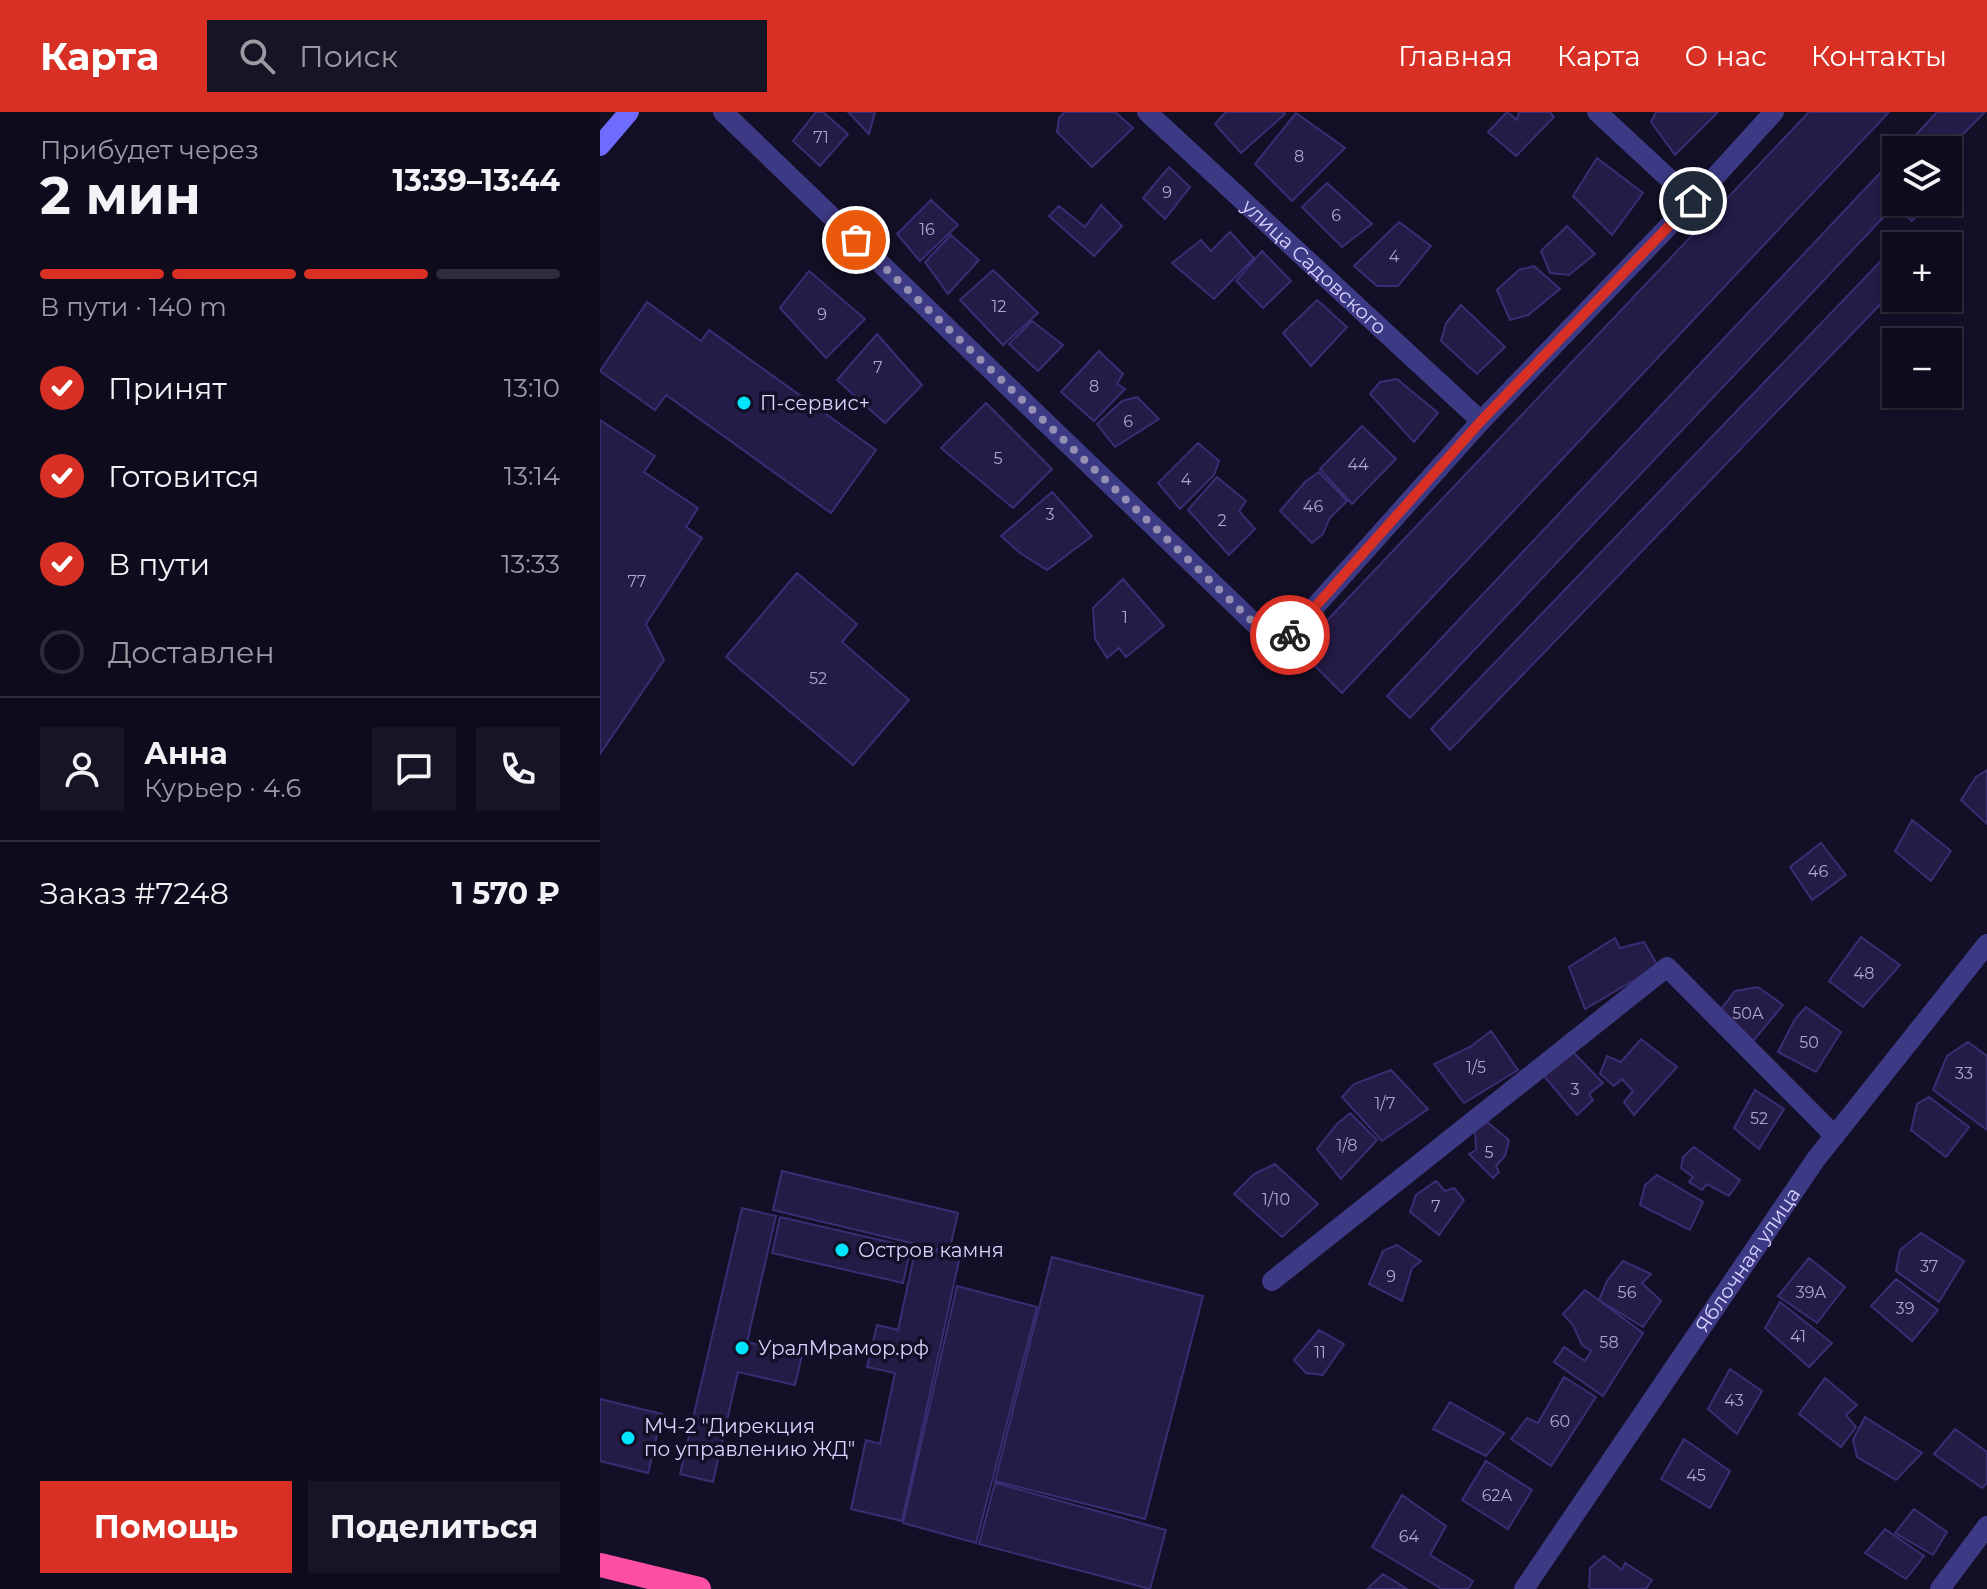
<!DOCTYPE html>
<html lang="ru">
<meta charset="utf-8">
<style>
:root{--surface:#0e0b1c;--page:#171425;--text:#f1f3f6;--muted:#9b9ba3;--line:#2e2b3b;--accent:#d93025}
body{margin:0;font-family:Montserrat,sans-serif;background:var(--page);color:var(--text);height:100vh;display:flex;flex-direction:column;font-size:30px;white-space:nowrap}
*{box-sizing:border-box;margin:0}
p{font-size:26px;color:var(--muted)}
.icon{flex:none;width:44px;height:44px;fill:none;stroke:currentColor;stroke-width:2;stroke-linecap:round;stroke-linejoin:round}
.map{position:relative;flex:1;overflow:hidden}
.panel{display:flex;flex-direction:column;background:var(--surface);width:600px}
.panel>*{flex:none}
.tools{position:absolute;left:1282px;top:24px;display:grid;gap:16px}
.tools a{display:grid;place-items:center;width:80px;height:80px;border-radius:0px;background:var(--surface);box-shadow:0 2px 6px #0004,0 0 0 2px var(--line);font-size:40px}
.pin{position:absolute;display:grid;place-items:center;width:68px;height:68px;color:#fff;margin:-34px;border:4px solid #fff;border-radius:50%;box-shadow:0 2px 8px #0007}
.courier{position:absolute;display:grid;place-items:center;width:80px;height:80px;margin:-40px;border:6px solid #d93025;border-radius:50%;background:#fff;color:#222;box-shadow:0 2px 10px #0007}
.overview em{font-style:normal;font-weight:700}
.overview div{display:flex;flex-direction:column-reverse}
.overview{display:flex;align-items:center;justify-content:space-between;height:136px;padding:0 40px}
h1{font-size:52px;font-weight:700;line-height:60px}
.bar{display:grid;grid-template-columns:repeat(4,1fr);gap:12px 8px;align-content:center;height:96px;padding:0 40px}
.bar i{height:10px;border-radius:6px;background:var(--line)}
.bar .on{background:var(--accent)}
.bar p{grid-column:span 4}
.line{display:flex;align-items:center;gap:20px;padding:0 40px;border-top:2px solid var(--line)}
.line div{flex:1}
.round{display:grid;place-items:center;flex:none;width:84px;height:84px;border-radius:0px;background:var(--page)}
ol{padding:0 40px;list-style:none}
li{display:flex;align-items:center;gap:24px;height:88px}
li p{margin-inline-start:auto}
li .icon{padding:8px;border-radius:50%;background:var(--accent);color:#fff;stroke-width:4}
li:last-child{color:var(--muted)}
li i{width:44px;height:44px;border:4px solid var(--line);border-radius:50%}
.action{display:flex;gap:16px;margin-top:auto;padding:16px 40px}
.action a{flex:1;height:92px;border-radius:0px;background:var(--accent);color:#fff;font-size:32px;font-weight:700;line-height:92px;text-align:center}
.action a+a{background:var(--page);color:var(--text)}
header{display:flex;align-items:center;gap:48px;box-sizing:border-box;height:112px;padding:0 40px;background:var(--accent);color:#fff}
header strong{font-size:38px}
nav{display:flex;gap:44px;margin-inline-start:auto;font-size:28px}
.search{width:560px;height:72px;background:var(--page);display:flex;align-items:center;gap:20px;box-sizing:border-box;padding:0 28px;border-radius:0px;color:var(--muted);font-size:30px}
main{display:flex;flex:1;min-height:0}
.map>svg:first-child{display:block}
</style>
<header>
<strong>Карта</strong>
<div class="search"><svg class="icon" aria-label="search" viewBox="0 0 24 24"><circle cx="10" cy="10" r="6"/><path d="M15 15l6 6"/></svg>Поиск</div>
<nav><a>Главная</a><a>Карта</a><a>О нас</a><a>Контакты</a></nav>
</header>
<main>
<section class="panel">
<div class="overview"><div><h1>2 мин</h1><p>Прибудет через</p></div><em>13:39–13:44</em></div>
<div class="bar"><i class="on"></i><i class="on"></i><i class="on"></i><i></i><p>В пути · 140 m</p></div>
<ol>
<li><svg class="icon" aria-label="check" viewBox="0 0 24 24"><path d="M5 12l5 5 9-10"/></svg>Принят<p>13:10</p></li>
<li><svg class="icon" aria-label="check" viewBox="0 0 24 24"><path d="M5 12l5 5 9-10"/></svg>Готовится<p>13:14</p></li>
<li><svg class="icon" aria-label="check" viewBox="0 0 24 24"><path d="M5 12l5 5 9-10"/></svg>В пути<p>13:33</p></li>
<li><i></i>Доставлен</li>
</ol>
<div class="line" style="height:144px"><a class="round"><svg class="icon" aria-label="person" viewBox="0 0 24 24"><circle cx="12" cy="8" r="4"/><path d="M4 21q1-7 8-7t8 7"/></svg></a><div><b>Анна</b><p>Курьер · 4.6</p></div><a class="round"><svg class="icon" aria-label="chat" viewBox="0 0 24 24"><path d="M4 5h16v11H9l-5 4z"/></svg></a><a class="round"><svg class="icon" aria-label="phone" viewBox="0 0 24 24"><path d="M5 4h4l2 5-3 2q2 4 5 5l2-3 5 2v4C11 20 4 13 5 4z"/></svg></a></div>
<div class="line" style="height:104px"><div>Заказ #7248</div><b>1 570 ₽</b></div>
<div class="action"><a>Помощь</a><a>Поделиться</a></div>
</section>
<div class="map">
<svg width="1387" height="1477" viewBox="0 0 1387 1477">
<rect width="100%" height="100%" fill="#130f26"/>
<path fill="#241b47" stroke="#3b2d73" stroke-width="2" d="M216,0H223L248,22L220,54L193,29Z
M248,0H275L269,22Z
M465,0H515L533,16L492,55L457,20L459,6Z
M626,0H683L685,2L641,41L615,12Z
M907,0L917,8L919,0H950L954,5L916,44L888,20Z
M1056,0H1118L1075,43L1051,10Z
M1209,0H1289L742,581L699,538Z
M1337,0H1385L1347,38H1302Z
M696,1L745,36L692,89L655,52Z
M1296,44V90H1330L1312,109L1294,94L810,606L787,584Z
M997,46L1043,81L1012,123L973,84Z
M569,55L590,75L565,107L543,86Z
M727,71L772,112L742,135L702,95Z
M331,88L358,113L320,149L297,122Z
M501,93L522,114L494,144L449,104L459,94L485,115Z
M799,110L831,134L798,174H777L754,154Z
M967,114L995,142L969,163L950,161L941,139Z
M630,120L654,146L614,187L572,151L601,128L611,139Z
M351,123L379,148L348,182L325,150Z
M1306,123L1320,134H1296V176L850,638L831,617Z
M662,139L691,169L663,196L636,169Z
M934,154L960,177L928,203L910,208L897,178L919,158Z
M393,158L438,201L403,233L360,188Z
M209,159L265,207L226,246L180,196Z
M717,188L747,215L711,254L683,221Z
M47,190L101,229L109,218L276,338L231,401L66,283L55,298L0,259Z
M861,193L905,235L877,262L841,229L846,211Z
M432,209L463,233L438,259L409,232Z
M277,222L322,273L285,311L237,268Z
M499,239L523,262L517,272L525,277L494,309L461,280Z
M797,267L838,301L814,330L770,282L780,270Z
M537,285L559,307L515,335L497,312L522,289Z
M386,291L452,357L413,396L341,336Z
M0,308L55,344L44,360L98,396L86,415L102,426L46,512L64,548L0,642Z
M762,314L796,347L752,392L720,357Z
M598,331L619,349L614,363L580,397L558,371Z
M719,360L747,389L729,407L723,422L712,431L680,399L705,370Z
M617,365L646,389L639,399L655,417L629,443L588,398Z
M452,380L492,424L447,458L420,441L401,424Z
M197,461L257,512L242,530L309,588L253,653L126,545Z
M523,467L564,514L526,545L519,536L507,546L495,527L493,496Z
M1387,658V712L1361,688L1376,665Z
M1312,708L1351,739L1331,769L1295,739Z
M1221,731L1246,763L1212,788L1190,755Z
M1261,825L1300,853L1263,895L1229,869Z
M1015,826L1020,836L1044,830L1058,854L985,897L969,855Z
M1158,875L1183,893L1144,940L1113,908L1135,879Z
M1206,895L1241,920L1216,960L1178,940L1195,907Z
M891,919L918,958L864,991L834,952L870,935Z
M1041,927L1077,955L1034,1003L1024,990L1033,979L1022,967L1014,974L1000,962L1007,944L1021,950Z
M1368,930L1387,944V1018L1333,978L1347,944Z
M973,940L1003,971L989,982L993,988L977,1003L943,963Z
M791,958L828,997L782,1029L742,985L754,972Z
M1155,978L1184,997L1159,1037L1134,1016Z
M1329,985L1369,1015L1346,1045L1311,1018L1317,992Z
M750,1001L777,1028L741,1067L717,1037L737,1012Z
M887,1010L909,1028L905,1044L896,1054L899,1060L893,1066L869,1042L876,1038L875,1017Z
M1094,1035L1140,1068L1129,1084L1107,1072L1102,1078L1089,1070L1093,1065L1081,1056L1083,1045Z
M675,1052L718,1092L682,1125L634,1082L654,1062Z
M182,1059L358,1101L349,1140L173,1098Z
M1057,1063L1103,1090L1090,1118L1040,1093L1045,1073Z
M836,1069L845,1079L854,1076L864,1088L839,1123L810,1100L816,1083Z
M142,1096L176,1104L147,1230L202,1243L195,1273L138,1260L113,1370L80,1362Z
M180,1105L311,1135L303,1171L172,1141Z
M1321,1121L1364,1149L1339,1190L1296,1159L1300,1138Z
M797,1133L821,1149L812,1156L802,1189L769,1172L783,1139Z
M316,1135L360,1144L302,1409L251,1397L266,1328L280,1332L295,1261L267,1255L277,1213L298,1218Z
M452,1145L603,1184L545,1407L395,1369Z
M1209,1146L1245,1175L1217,1211L1178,1184Z
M1023,1149L1051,1162L1042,1171L1061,1189L1043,1215L999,1188L1007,1169Z
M1296,1167L1338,1198L1312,1229L1271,1194Z
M357,1174L437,1195L376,1431L303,1411Z
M985,1178L1043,1221L1003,1284L954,1250L964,1235L985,1249L991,1239L982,1233L973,1213L963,1202Z
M1180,1190L1232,1231L1209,1255L1165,1216Z
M719,1218L744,1232L723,1263L706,1261L694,1248Z
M1130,1257L1162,1279L1137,1322L1108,1297Z
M964,1265L996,1285L951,1354L911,1327L927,1306L938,1311Z
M1225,1266L1257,1293L1246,1303L1256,1315L1241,1335L1199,1302Z
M0,1287L62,1302L48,1361L0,1349Z
M850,1290L904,1321L886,1344L833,1317Z
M1265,1305L1322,1341L1296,1368L1257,1345L1253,1328Z
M1355,1317L1387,1340V1371L1382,1376L1334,1342Z
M1084,1327L1130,1359L1110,1396L1061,1367Z
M886,1349L932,1378L908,1417L862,1388Z
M395,1371L566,1418L550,1477L379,1432Z
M802,1383L846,1414L830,1443L873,1469L868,1477H842L772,1435Z
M1314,1397L1347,1420L1333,1443L1295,1421Z
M1285,1417L1324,1444L1306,1467L1265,1441Z
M1004,1444L1022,1458L1025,1451L1052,1468L1046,1477H992L989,1475L990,1456Z
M783,1462L807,1477H767Z"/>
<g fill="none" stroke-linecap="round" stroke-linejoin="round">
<g stroke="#3d3a85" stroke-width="20">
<path d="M123,0L679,535L881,309L1093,89L1174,0"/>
<path id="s1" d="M547,0L881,309"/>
<path d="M997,0L1093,89"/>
<path d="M672,1169L1067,855L1235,1024"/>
<path id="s2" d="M924,1477L1216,1047L1387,832"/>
<path d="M1340,1477L1387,1414"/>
</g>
<path stroke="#6f6bff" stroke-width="20" d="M0,34L29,0"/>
<path stroke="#ff4fa3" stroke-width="24" d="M0,1453L99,1477"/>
</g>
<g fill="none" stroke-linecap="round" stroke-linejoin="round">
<path stroke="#948fb3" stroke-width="8" stroke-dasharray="0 14.4" d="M256,128L679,535L690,523"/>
<path stroke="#d93025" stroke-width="10" d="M690,523L881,309L1093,89"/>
</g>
<g fill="#00e5ff" stroke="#130f26" stroke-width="3">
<circle cx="144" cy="291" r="8"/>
<circle cx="242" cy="1138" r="8"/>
<circle cx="142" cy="1236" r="8"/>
<circle cx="28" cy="1326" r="8"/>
</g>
<g text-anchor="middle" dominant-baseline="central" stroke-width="7" stroke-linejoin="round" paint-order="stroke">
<g font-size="16" fill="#aca6d1">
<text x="221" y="25">71</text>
<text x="699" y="44">8</text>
<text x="567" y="80">9</text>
<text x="736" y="103">6</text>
<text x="327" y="117">16</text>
<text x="794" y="144">4</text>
<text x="399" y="194">12</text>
<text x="222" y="202">9</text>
<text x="278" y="255">7</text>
<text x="494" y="274">8</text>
<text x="528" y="309">6</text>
<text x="398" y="346">5</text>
<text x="758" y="352">44</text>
<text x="586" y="367">4</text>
<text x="713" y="394">46</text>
<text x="450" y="402">3</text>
<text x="622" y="408">2</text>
<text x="37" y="469">77</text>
<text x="525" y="505">1</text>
<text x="218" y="566">52</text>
<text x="1218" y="759">46</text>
<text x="1264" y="861">48</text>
<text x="1148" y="901">50А</text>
<text x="1209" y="930">50</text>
<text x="876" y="955">1/5</text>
<text x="1364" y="961">33</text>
<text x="975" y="977">3</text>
<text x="785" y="991">1/7</text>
<text x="1159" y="1006">52</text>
<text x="747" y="1033">1/8</text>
<text x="889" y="1040">5</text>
<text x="676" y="1087">1/10</text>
<text x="836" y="1094">7</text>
<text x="1329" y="1154">37</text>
<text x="791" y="1164">9</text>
<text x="1027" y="1180">56</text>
<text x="1211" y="1180">39А</text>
<text x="1305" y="1196">39</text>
<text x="1198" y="1224">41</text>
<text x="1009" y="1230">58</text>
<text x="720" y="1240">11</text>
<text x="1134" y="1288">43</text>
<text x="960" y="1309">60</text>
<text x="1096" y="1363">45</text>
<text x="897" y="1383">62А</text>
<text x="809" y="1424">64</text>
</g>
<g font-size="20" fill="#d9d4ff" stroke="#130f26">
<text stroke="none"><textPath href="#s1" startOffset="228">улица Садовского</textPath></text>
<text stroke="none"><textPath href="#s2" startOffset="398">Яблочная улица</textPath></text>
</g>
<g font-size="20" fill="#d9d4ff" stroke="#130f26" text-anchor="start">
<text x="160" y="291">П-сервис+</text>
<text x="258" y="1138">Остров камня</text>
<text x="158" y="1236">УралМрамор.рф</text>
<text x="44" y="1314">МЧ-2 "Дирекция<tspan x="44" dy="23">по управлению ЖД"</tspan></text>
</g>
</g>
</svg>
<div class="tools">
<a><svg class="icon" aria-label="layers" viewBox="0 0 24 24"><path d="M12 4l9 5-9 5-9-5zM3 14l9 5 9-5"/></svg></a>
<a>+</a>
<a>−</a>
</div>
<div class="pin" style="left:256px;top:128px;background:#ea580c"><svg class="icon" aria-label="bag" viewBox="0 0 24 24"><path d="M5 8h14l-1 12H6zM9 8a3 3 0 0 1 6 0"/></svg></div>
<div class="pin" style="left:1093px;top:89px;background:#1f2937"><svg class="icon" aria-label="home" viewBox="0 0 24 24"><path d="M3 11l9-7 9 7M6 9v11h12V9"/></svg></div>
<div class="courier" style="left:690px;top:523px"><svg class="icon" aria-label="bike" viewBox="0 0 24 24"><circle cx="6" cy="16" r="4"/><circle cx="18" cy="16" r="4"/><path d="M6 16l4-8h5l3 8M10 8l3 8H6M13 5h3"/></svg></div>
</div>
</main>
